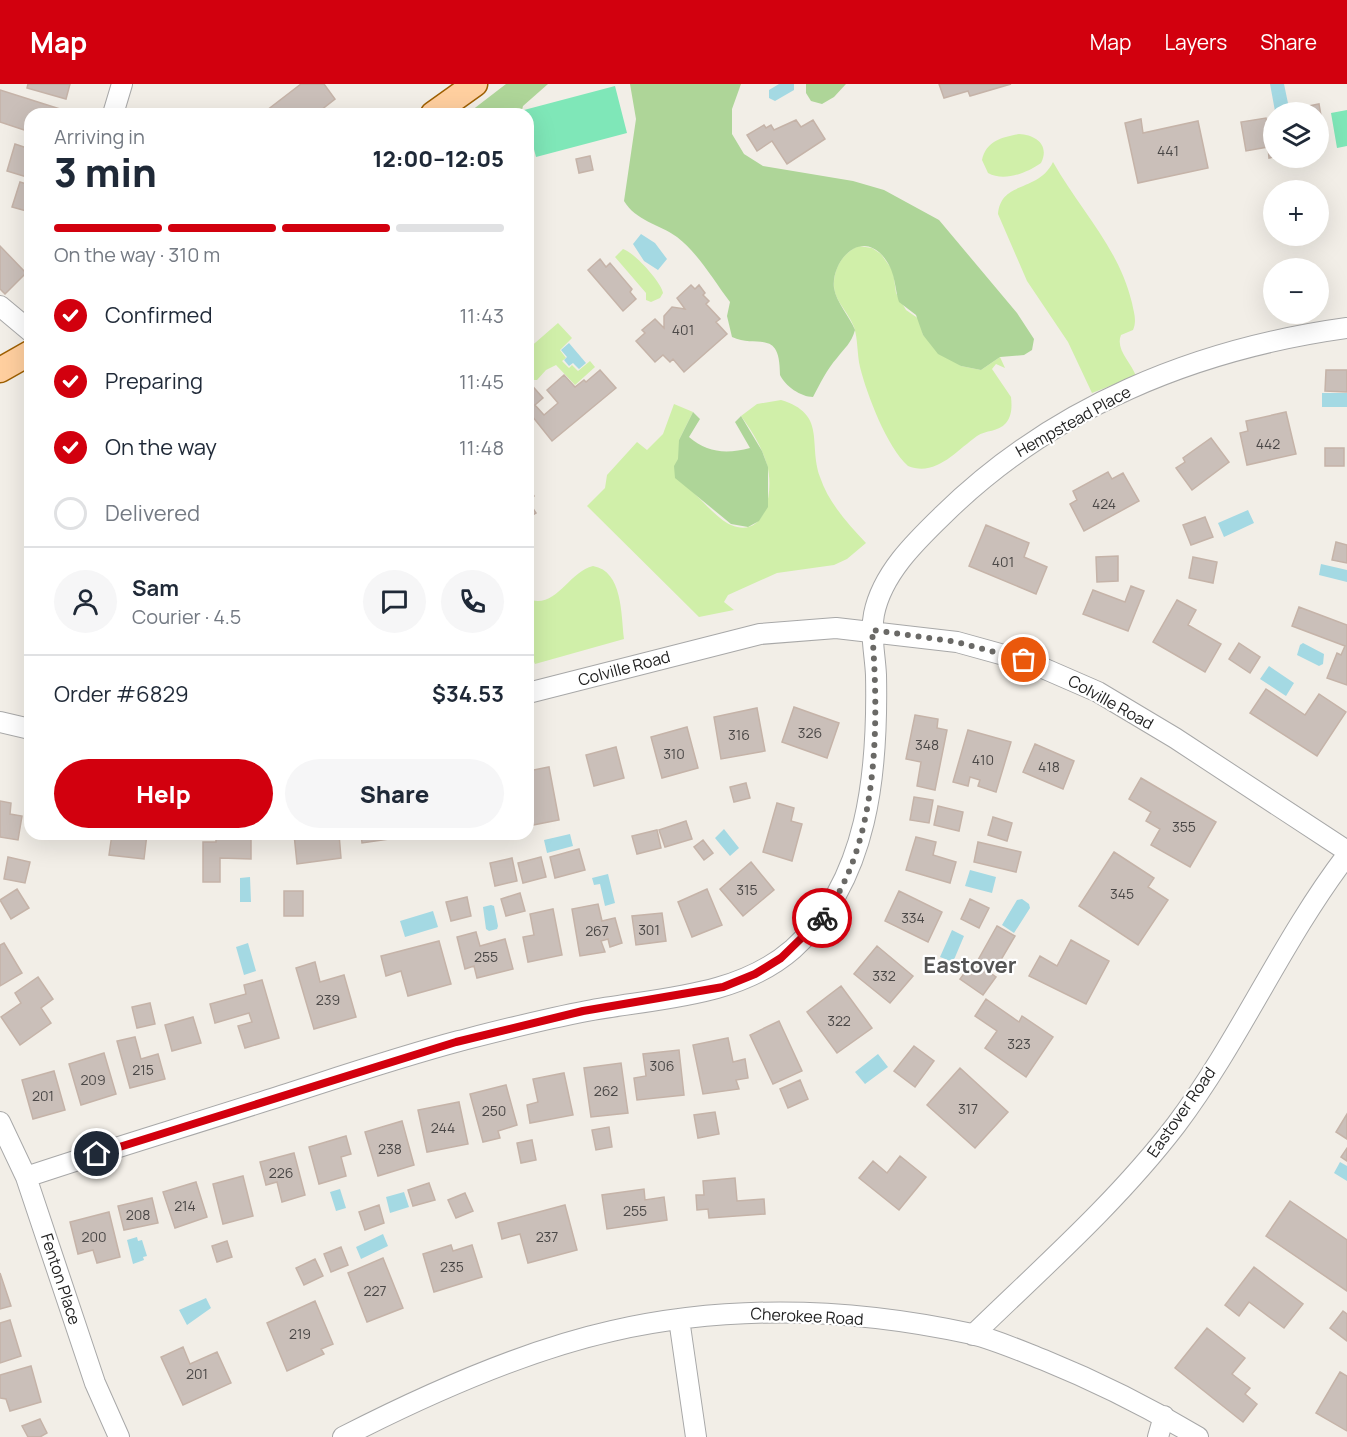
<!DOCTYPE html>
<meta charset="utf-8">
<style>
:root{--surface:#fff;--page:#f6f6f7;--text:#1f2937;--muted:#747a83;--line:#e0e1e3;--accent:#d2000e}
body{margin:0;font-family:Manrope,sans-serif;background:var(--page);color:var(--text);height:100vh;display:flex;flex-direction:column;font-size:22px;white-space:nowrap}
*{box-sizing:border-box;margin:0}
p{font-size:20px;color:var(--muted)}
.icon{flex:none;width:33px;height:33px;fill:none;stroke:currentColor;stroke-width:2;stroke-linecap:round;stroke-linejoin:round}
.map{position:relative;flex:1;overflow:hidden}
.details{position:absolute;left:24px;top:24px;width:510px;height:732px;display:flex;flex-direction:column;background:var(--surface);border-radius:18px;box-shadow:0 6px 24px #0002}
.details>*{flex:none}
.controls{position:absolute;left:1263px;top:18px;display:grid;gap:12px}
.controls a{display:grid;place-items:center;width:66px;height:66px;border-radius:50%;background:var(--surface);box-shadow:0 6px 24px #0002;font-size:30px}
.pin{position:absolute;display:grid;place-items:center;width:51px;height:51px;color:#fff;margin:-26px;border:3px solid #fff;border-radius:50%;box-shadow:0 2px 6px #0007}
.courier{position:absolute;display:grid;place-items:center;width:60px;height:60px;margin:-30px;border:4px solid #d2000e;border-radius:50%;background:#fff;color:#222;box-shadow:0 2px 8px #0007}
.overview em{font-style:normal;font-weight:800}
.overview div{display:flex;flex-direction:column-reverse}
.overview{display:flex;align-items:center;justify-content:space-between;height:102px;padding:0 30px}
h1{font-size:39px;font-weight:800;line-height:45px}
.bar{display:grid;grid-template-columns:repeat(4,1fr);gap:9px 6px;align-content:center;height:72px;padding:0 30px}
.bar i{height:8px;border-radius:4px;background:var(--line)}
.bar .on{background:var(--accent)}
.bar p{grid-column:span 4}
.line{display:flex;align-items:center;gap:15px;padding:0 30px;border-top:2px solid var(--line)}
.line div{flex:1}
.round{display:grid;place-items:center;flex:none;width:63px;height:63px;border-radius:32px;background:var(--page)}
ol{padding:0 30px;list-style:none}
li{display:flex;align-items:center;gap:18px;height:66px}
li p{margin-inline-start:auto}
li .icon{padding:6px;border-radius:50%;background:var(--accent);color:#fff;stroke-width:4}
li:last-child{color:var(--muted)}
li i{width:33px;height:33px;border:3px solid var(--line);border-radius:50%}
.button{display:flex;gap:12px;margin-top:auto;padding:12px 30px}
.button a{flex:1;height:69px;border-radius:36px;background:var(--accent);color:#fff;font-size:24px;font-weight:800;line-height:69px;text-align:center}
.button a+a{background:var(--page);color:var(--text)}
header{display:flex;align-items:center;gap:36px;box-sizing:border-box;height:84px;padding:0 30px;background:var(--accent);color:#fff}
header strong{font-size:28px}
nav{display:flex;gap:33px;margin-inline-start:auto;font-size:21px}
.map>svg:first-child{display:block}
</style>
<header>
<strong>Map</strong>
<nav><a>Map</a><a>Layers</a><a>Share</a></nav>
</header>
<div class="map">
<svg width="1347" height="1353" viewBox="0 0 1347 1353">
<rect width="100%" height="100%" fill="#f2eee7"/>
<path fill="#d0efa9" d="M1019,50C1036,51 1050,61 1041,79C1027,89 1004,98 988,89L982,76C986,57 1002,53 1019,50Z
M1053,78C1080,126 1119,164 1132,219C1134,229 1137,237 1133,246L1121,251C1115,265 1131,278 1136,292L1092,309L1068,258L1027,197L998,130C1001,96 1038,109 1053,78Z
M859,162L872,164L881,170L893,187L896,209L906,226L919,235L923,251L961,282L981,286L1000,273L1005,284L996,280L992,285L1011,313C1012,322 1012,332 1006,339C998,348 986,346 977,352C956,367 936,393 908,382C887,363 867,311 860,283C857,270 858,255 854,243C849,229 834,216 834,202C833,185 843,168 859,162Z
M623,165C634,168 662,199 663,209L660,214L651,218L646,216V209L615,173Z
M558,239L572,254L560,266L566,274L562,277L569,284L572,281L578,287L590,277L595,283L575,301L556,281L546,286L537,296H528V265Z
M781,316C827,330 808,359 820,393C828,418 848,440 866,459L847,475L834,481L777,489L728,511L724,518L734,526L699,533L587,422L605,404L607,391L637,358L647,366L663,350L674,320L693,328L679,356L682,399C698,410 715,434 731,441C767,456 774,404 767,381C762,363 752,347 741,332L757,320Z
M593,482C623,487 621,531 624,555L535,580L528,565V515C556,526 568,488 593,482Z"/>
<path fill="#aed598" d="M506,0H548L523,22L521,30H467Z
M630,0H741L732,25V50L744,70L763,82L853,97L884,106L939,136L1017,229L1034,255L1032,266L1024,271L1000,273L981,286L961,282L938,270L923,251L916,231L899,218C894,201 896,187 882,171C859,146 831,178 834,204C836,218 850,233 855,246C851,260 845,263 837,274C827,285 820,300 813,313C801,313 785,302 780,291C780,243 758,265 732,253L727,232L730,218C714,197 698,169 677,153C659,140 636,137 624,117L636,35Z
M806,0H846L834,13L822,20L811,17L806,9Z
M693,328L700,335L689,353C707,369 727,370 750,364L735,338L741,332L762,367L768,383V423L759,437L748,443L731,440L675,394L674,382L678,375L679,356Z"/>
<path fill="#7fe7b8" d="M615,2L627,49L536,73L528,42V30H525L524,26Z
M1347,26V62L1337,64L1331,29Z"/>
<path fill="#a4d9e3" d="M779,0H794V6L775,17L769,14V6Z
M1270,0H1284L1289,24L1275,27Z
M641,150L655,159L667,175L658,186L644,177L633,160Z
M569,259L586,279L579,285L573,279L569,282L564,276L567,273L561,266Z
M1322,309H1347V323H1322Z
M1248,426L1254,439L1224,453L1218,439Z
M1321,480L1347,486V498L1319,491Z
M1303,559L1324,570L1323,580L1319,582L1297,571L1300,561Z
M1269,582L1294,599L1286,612L1260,595Z
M724,745L739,764L730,772L715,754Z
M570,750L573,762L547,769L544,756Z
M970,786L996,793L992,809L965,802Z
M608,790L615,819L605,822L600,800L594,801L592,794Z
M250,793L251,818H240V794Z
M1022,815L1029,820L1030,824L1014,849L1002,841L1017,816Z
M491,821L494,822L498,842L497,845L489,847L486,845L483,823Z
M433,827L438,843L405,853L400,837Z
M952,846L964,852L953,878L940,873Z
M248,859L256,887L244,891L236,863Z
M878,970L888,983L865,1000L855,988Z
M1340,1078L1347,1082V1097L1334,1089Z
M340,1105L346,1124L336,1127L330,1108Z
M404,1108L409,1123L390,1129L386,1113Z
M383,1150L388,1162L361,1175L356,1163Z
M137,1153L138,1157L142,1156L147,1172L143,1173L144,1176L133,1180L127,1156Z
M206,1214L211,1224L187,1241L179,1226Z"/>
<path fill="#cabfb9" stroke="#c5b3a8" stroke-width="1.5" d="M28,0H70L66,15L27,4Z
M301,0H324L335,15L316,30H262Z
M939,0H1011L970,12L968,7L944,14Z
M0,6L60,25L58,30H30V48L0,38Z
M1319,20L1325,55L1318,56V28H1303V23Z
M1266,34L1268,44L1274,43V73L1269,74L1268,63L1246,67L1241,38Z
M1141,35L1143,49L1198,37L1208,84L1138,99L1125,39Z
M796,36L801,43L813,36L825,55L787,80L772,57L757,67L747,51L764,41L766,44L771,41L774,46Z
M15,60L30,65V94L7,87Z
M590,72L593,86L579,89L576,75Z
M20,98L30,101V128L12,123Z
M0,162L26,189L5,210L0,205Z
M600,175L606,183L610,179L632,205L630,208L636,215L623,227L588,186Z
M691,201L695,205L699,201L705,209L703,211L709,217L706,220L720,235L716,238L727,250L684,288L673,275L670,278L663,271L655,278L636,257L645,249L642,246L655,235L664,244V232L672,223L685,225L677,214Z
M600,286L616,304L552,357L528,327V297L543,314L535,321L544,331L558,319L547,306L564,291L575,303L584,296L586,298Z
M1326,286H1347V308L1325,307Z
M1286,328L1296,370L1247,381L1240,349L1248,347L1246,337Z
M1211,354L1229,378L1192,406L1176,384L1185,378L1183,374Z
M1325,364H1344V382H1325Z
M1108,388L1112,395L1123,389L1139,417L1084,447L1070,420L1077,416L1073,407Z
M528,402L534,412L528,416Z
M528,417L536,429L528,434Z
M1205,433L1213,453L1191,461L1183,441Z
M986,441L1029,459L1024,473L1047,483L1036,510L969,482Z
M1336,458L1347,461V479L1332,476Z
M1118,472V497L1097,498L1096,473Z
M1193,473L1217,478L1213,499L1189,494Z
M1131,502L1144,507L1128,547L1083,530L1093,506L1125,518Z
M1177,516L1196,526L1188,541L1221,560L1205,588L1153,558Z
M1299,523L1347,541V601L1327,594L1337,569L1341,571L1345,562L1292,542Z
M1239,559L1260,573L1250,589L1229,575Z
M1266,605L1305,631L1319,610L1346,628L1317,672L1250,629Z
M794,623L839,639L827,674L782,658Z
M757,624L765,667L721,675L714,633Z
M915,631L938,635L937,644L947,646L935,706L917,702L921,678L906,675Z
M687,643L698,684L662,694L651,653Z
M968,646L1011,658L996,708L978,702L980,696L970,693L968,702L953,698Z
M1035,660L1074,677L1063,705L1023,688Z
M616,663L624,694L594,702L586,671Z
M549,683L559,736L528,742V687Z
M1141,694L1216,738L1190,783L1151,761L1160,745L1146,737L1151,728L1129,715Z
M746,699L750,714L734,718L730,703Z
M914,713L933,716L929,739L910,736Z
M0,717L11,719L10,730L22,732L18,756L0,753Z
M777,719L794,724L791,737L802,740L792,777L763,768Z
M938,722L963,728L959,747L934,741Z
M993,733L1012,739L1007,757L988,751Z
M686,737L692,755L665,763L659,746Z
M657,746L661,764L637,770L632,752Z
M112,750H147L144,775L109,771Z
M216,750H251V775L220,774V798H203V758H216Z
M294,750H339L341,774L297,780Z
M361,750H403L404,753L362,759Z
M916,753L936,758L933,771L956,778L950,799L906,786Z
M703,756L713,769L704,776L694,763Z
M978,758L1021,768L1016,788L974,778Z
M579,765L585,786L555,794L550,773Z
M1114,768L1154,794L1148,803L1168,816L1138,861L1079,822Z
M8,773L30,778L25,799L4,795Z
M541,773L546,793L523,799L518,779Z
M512,774L517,797L495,802L490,779Z
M751,778L774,806L743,832L720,805Z
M17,805L29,824L11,835L0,816Z
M707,805L722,841L692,853L678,818Z
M284,807H303V832H284Z
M899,807L942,828L928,858L885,837Z
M520,809L525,827L506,832L501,815Z
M467,813L471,832L451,837L446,818Z
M970,815L989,824L979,844L961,835Z
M598,820L602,837L615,834L622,859L610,863L608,855L601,857L605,868L580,872L572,825Z
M553,825L562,871L528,878L523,853L534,851L530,830Z
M662,829L666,857L636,861L632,832Z
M997,842L1015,852L995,886L978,876Z
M476,848L480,862L505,855L513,885L477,894L474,882L465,885L457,853Z
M1071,856L1109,877L1086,920L1029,892L1040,872L1057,882Z
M439,857L451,900L408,912L401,887L386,892L381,872Z
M4,859L22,889L0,902V861Z
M877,862L913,892L890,919L854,890Z
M973,877L996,893L983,911L960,895Z
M315,878L320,898L344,891L356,933L314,945L296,884Z
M38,893L53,915L41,924L51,939L20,961L1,933L21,919L15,909Z
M262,896L279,954L245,964L238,942L252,938L249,929L215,939L210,920L246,910L244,901Z
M841,902L872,944L837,969L807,928Z
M986,915L1019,938L1022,932L1053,953L1026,993L985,964L997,947L975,932Z
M150,919L155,940L137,944L132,923Z
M193,933L201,959L172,967L165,941Z
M779,937L802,987L773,1000L750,951Z
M135,953L141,975L158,970L165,995L130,1004L117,957Z
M728,954L733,978L745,975L748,994L736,996L739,1005L703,1010L693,961Z
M914,962L934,977L915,1003L894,987Z
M679,966L684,1011L637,1016L634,994L646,992L643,970Z
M104,969L116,1010L81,1021L69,980Z
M621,979L628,1029L591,1033L584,984Z
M960,984L1008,1028L975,1064L927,1021Z
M54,987L65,1026L33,1035L22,996Z
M564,989L573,1031L530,1039L527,1021L538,1018L533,995Z
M800,996L808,1015L788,1024L780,1005Z
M506,1001L517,1041L498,1047L500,1054L483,1058L470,1010Z
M459,1018L468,1060L427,1068L418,1026Z
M715,1028L719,1050L698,1054L694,1031Z
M1347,1030V1055L1336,1048Z
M402,1037L414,1081L378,1092L365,1048Z
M609,1043L612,1063L596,1066L592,1046Z
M346,1052L351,1070L341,1073L346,1092L319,1100L309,1063Z
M532,1056L536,1076L521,1079L517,1059Z
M1347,1064V1077L1341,1073Z
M294,1069L305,1111L282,1118L277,1098L266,1101L260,1078Z
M900,1072L926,1093L899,1126L859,1094L873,1077L887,1089Z
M243,1092L253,1132L223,1140L213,1100Z
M735,1094L737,1117L764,1115L765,1130L709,1134L708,1125L697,1126L696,1111H704L703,1097Z
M196,1098L207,1133L175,1144L163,1108Z
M429,1099L435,1116L413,1122L408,1106Z
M644,1105L645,1116L664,1113L667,1136L607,1145L602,1111Z
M465,1109L473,1127L456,1134L448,1116Z
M152,1114L158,1139L124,1146L118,1122Z
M1290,1117L1347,1156V1207L1266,1152Z
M379,1121L384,1139L365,1146L359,1128Z
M565,1121L577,1166L528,1179L520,1150L502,1155L498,1139Z
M109,1128L120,1173L97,1179L93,1166L78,1170L70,1138Z
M227,1157L232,1173L217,1178L212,1162Z
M451,1161L453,1167L472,1161L482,1193L434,1208L423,1170Z
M341,1163L348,1181L331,1188L324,1170Z
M383,1174L403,1224L367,1238L348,1189Z
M315,1175L323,1192L304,1201L296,1184Z
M1254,1183L1303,1220L1284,1244L1249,1218L1239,1232L1225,1221Z
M0,1189L11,1222L0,1225Z
M315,1217L333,1260L321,1265L324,1270L287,1287L267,1239Z
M1343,1227L1347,1230V1257L1330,1244Z
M10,1236L21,1272L0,1279V1239Z
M1207,1244L1245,1274L1232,1290L1250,1304L1245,1310L1257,1320L1243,1338L1175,1284Z
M183,1263L190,1280L217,1268L231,1299L183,1321L161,1273Z
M31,1282L41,1318L10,1327L6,1315L0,1314V1291Z
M1340,1288L1347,1292V1347L1316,1329Z
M40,1335L47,1349L40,1353H28L22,1342Z"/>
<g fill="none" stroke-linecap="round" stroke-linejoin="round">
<defs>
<path id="minor" d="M113,30L122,0
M0,222L30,247
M528,609L760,550L836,544L957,558L1029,578L1098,608L1175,654L1347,767
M0,638L30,645
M0,1038L26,1093L95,1299L119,1353
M26,1093C107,1066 187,1042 268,1016C331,996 395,974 459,957C502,946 544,935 587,927C656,914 737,914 793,865C869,797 878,687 876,591C875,570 870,550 874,530C882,490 915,458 943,431C1053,323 1195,265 1347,244
M679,1235L696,1353
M973,1251C1043,1183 1117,1118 1176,1041C1240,956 1282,856 1347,771
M343,1353C425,1311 523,1267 612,1247C731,1220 853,1224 972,1250C996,1256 1021,1267 1044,1276C1098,1298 1148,1323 1198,1353
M1158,1353L1164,1332"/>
<path id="major" d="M433,30L475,0
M0,286L30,269"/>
</defs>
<use href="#minor" stroke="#a8a8a8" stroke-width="22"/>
<use href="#major" stroke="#9e5f00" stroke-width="27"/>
<use href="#minor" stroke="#fff" stroke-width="20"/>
<use href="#major" stroke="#ffcf9f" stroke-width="24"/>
</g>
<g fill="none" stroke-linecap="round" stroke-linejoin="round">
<path stroke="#6a6966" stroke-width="6" stroke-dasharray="0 10.8" d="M822,834C880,761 879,635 872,546L957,558L1024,576"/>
<path stroke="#d2000e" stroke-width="8" d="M97,1070L456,958L583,927L723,903L755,890L781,874L822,834"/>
</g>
<g text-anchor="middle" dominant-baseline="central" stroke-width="4.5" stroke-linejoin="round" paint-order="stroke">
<g font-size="14" fill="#4b4847">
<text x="1168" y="66">441</text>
<text x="683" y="245">401</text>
<text x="1268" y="359">442</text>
<text x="1104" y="419">424</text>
<text x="1003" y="477">401</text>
<text x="810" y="648">326</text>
<text x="739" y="650">316</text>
<text x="927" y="660">348</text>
<text x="674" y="669">310</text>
<text x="983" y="675">410</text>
<text x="1049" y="682">418</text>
<text x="1184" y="742">355</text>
<text x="747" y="805">315</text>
<text x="1122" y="809">345</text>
<text x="913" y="833">334</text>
<text x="649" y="845">301</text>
<text x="597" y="846">267</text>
<text x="486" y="872">255</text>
<text x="884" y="891">332</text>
<text x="328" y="915">239</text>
<text x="839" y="936">322</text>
<text x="1019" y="959">323</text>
<text x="662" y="981">306</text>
<text x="143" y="985">215</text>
<text x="93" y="995">209</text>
<text x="606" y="1006">262</text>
<text x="43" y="1011">201</text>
<text x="968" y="1024">317</text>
<text x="494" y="1026">250</text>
<text x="443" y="1043">244</text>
<text x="390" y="1064">238</text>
<text x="281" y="1088">226</text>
<text x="185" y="1121">214</text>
<text x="635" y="1126">255</text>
<text x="138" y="1130">208</text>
<text x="94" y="1152">200</text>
<text x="547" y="1152">237</text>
<text x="452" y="1182">235</text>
<text x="375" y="1206">227</text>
<text x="300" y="1249">219</text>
<text x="197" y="1289">201</text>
</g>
<g font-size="16" fill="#212121" stroke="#fff">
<text transform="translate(1073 337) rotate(-29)">Hempstead Place</text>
<text transform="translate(624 584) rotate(-15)">Colville Road</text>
<text transform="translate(1111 618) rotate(29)">Colville Road</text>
<text transform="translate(1181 1028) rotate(-55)">Eastover Road</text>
<text transform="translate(61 1195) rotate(72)">Fenton Place</text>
<text transform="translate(807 1232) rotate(3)">Cherokee Road</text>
</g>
<g font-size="22" font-weight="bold" fill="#545454" stroke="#fff">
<text x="970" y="881">Eastover</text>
</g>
</g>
</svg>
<div class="controls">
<a><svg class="icon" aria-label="layers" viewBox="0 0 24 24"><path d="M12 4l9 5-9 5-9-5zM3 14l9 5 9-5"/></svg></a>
<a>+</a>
<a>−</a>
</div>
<div class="pin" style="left:1024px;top:576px;background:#ea580c"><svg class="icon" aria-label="bag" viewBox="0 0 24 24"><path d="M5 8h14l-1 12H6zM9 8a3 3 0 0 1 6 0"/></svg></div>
<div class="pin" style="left:97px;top:1070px;background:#1f2937"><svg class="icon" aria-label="home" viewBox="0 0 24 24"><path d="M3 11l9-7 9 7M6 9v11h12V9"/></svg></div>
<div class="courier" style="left:822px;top:834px"><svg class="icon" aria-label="bike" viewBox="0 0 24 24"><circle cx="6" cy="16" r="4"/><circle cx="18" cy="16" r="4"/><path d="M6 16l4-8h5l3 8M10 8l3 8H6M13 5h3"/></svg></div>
<section class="details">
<div class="overview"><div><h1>3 min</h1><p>Arriving in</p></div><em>12:00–12:05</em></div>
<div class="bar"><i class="on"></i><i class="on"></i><i class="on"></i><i></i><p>On the way · 310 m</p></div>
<ol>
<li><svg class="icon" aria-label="check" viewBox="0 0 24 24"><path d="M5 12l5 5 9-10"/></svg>Confirmed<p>11:43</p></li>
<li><svg class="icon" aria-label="check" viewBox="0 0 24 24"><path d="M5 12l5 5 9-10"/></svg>Preparing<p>11:45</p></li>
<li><svg class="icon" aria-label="check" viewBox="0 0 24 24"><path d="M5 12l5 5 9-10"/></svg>On the way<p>11:48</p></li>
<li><i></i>Delivered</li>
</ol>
<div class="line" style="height:108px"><a class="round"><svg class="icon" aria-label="person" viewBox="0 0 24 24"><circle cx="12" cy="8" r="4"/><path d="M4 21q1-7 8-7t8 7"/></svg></a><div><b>Sam</b><p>Courier · 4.5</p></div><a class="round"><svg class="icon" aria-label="chat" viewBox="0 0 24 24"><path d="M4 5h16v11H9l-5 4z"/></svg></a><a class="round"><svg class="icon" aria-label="phone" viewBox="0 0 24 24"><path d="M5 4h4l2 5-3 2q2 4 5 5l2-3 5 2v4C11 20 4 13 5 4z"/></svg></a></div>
<div class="line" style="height:78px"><div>Order #6829</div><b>$34.53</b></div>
<div class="button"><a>Help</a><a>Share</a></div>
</section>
</div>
